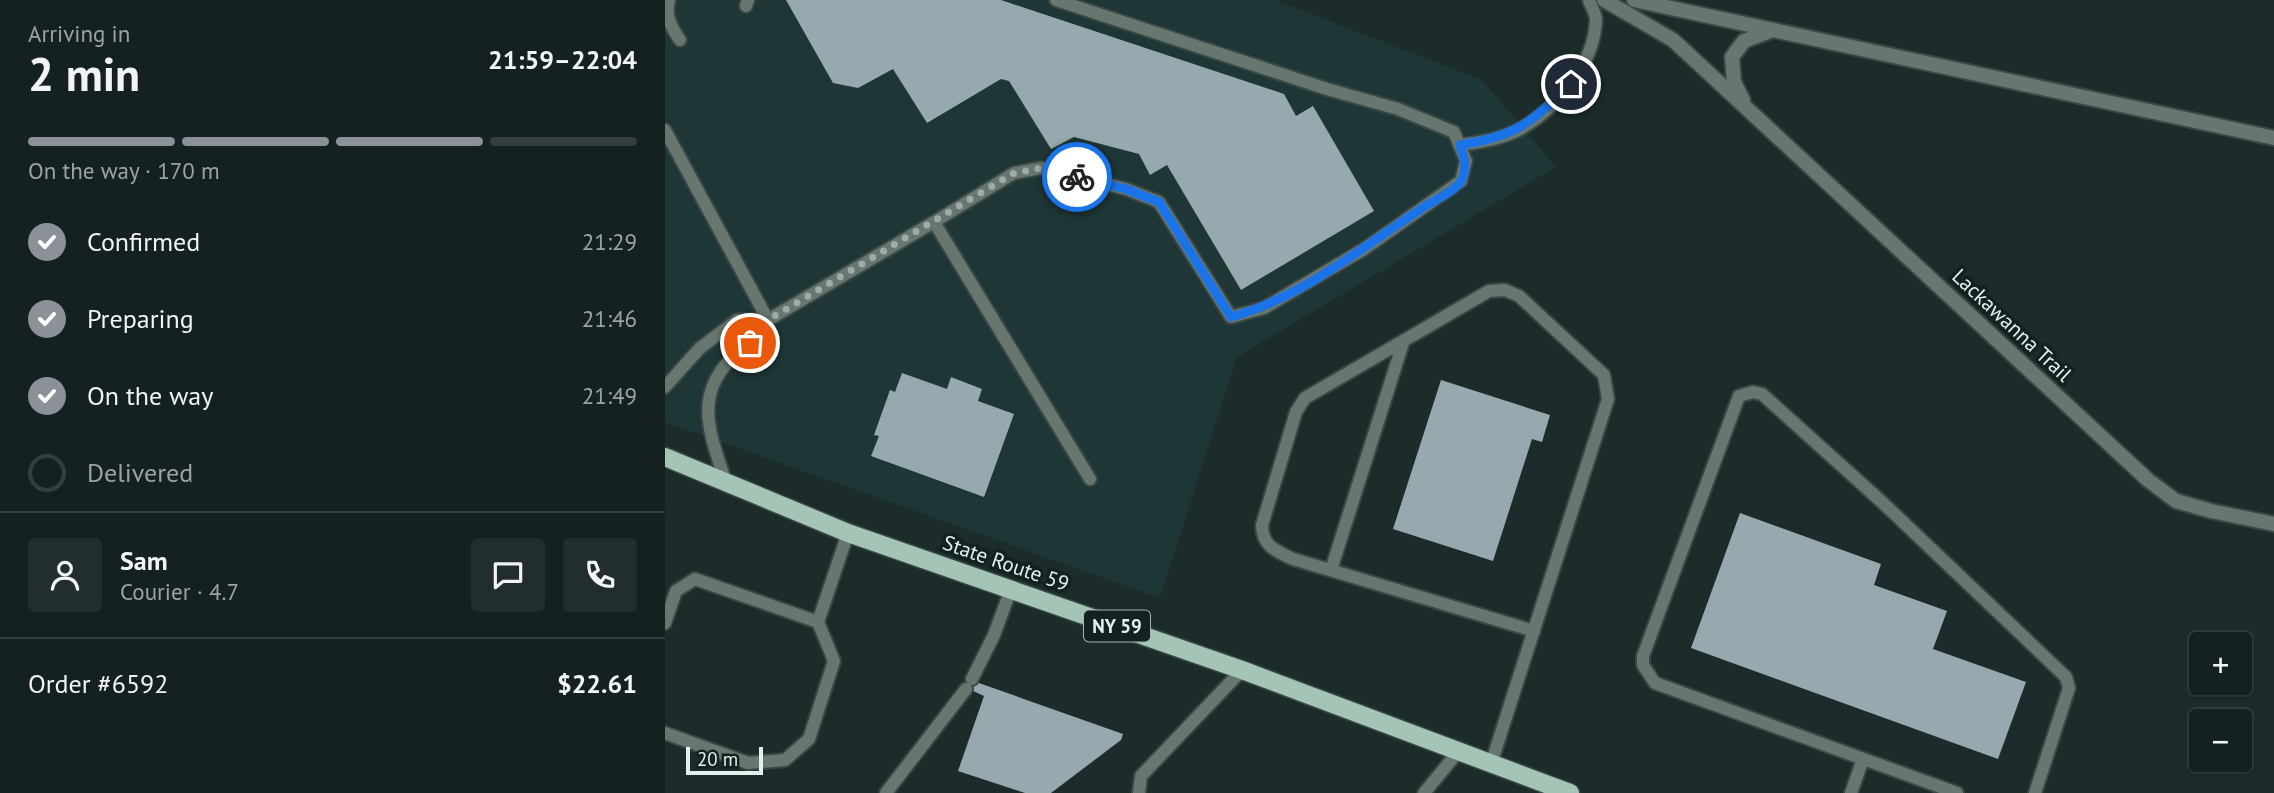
<!DOCTYPE html>
<meta charset="utf-8">
<style>
:root{--surface:#152120;--page:#222e2d;--text:#f1f3f6;--muted:#9da3a5;--line:#343e3e;--accent:#8c9099}
body{margin:0;font-family:"PT Sans",sans-serif;background:var(--page);color:var(--text);height:100vh;display:flex;flex-direction:column;font-size:26px;white-space:nowrap}
*{box-sizing:border-box;margin:0}
p{font-size:23px;color:var(--muted)}
.icon{flex:none;width:38px;height:38px;fill:none;stroke:currentColor;stroke-width:2;stroke-linecap:round;stroke-linejoin:round}
.map{position:relative;flex:1;overflow:hidden}
.details{display:flex;flex-direction:column;background:var(--surface);width:665px}
.details>*{flex:none}
.tools{position:absolute;left:1524px;top:632px;display:grid;gap:14px}
.tools a{display:grid;place-items:center;width:63px;height:63px;border-radius:7px;background:var(--surface);box-shadow:0 2px 5px #0004,0 0 0 2px var(--line);font-size:35px}
.scale{position:absolute;left:21px;bottom:18px;width:77px;box-sizing:border-box;padding-left:7px;border:4px solid #e5efee;border-top:0;font-size:19px;line-height:24px;white-space:nowrap;color:#e5efee;-webkit-text-stroke:5px #122221;paint-order:stroke}
.pin{position:absolute;display:grid;place-items:center;width:60px;height:60px;color:#fff;margin:-30px;border:4px solid #fff;border-radius:50%;box-shadow:0 2px 7px #0007}
.courier{position:absolute;display:grid;place-items:center;width:70px;height:70px;margin:-35px;border:5px solid #1a73e8;border-radius:50%;background:#fff;color:#222;box-shadow:0 2px 9px #0007}
.summary em{font-style:normal;font-weight:800}
.summary div{display:flex;flex-direction:column-reverse}
.summary{display:flex;align-items:center;justify-content:space-between;height:119px;padding:0 28px}
h1{font-size:46px;font-weight:800;line-height:52px}
.bar{display:grid;grid-template-columns:repeat(4,1fr);gap:10px 7px;align-content:center;height:84px;padding:0 28px}
.bar i{height:9px;border-radius:5px;background:var(--line)}
.bar .selected{background:var(--accent)}
.bar p{grid-column:span 4}
.line{display:flex;align-items:center;gap:18px;padding:0 28px;border-top:2px solid var(--line)}
.line div{flex:1}
.round{display:grid;place-items:center;flex:none;width:74px;height:74px;border-radius:7px;background:var(--page)}
ol{padding:0 28px;list-style:none}
li{display:flex;align-items:center;gap:21px;height:77px}
li p{margin-inline-start:auto}
li .icon{padding:7px;border-radius:50%;background:var(--accent);color:#fff;stroke-width:4}
li:last-child{color:var(--muted)}
li i{width:38px;height:38px;border:4px solid var(--line);border-radius:50%}
main{display:flex;flex:1;min-height:0}
.map>svg:first-child{display:block}
</style>
<main>
<section class="details">
<div class="summary"><div><h1>2 min</h1><p>Arriving in</p></div><em>21:59–22:04</em></div>
<div class="bar"><i class="selected"></i><i class="selected"></i><i class="selected"></i><i></i><p>On the way · 170 m</p></div>
<ol>
<li><svg class="icon" aria-label="check" viewBox="0 0 24 24"><path d="M5 12l5 5 9-10"/></svg>Confirmed<p>21:29</p></li>
<li><svg class="icon" aria-label="check" viewBox="0 0 24 24"><path d="M5 12l5 5 9-10"/></svg>Preparing<p>21:46</p></li>
<li><svg class="icon" aria-label="check" viewBox="0 0 24 24"><path d="M5 12l5 5 9-10"/></svg>On the way<p>21:49</p></li>
<li><i></i>Delivered</li>
</ol>
<div class="line" style="height:126px"><a class="round"><svg class="icon" aria-label="person" viewBox="0 0 24 24"><circle cx="12" cy="8" r="4"/><path d="M4 21q1-7 8-7t8 7"/></svg></a><div><b>Sam</b><p>Courier · 4.7</p></div><a class="round"><svg class="icon" aria-label="chat" viewBox="0 0 24 24"><path d="M4 5h16v11H9l-5 4z"/></svg></a><a class="round"><svg class="icon" aria-label="phone" viewBox="0 0 24 24"><path d="M5 4h4l2 5-3 2q2 4 5 5l2-3 5 2v4C11 20 4 13 5 4z"/></svg></a></div>
<div class="line" style="height:91px"><div>Order #6592</div><b>$22.61</b></div>
</section>
<div class="map">
<svg width="1609" height="793" viewBox="0 0 1609 793">
<rect width="100%" height="100%" fill="#1c2c2b"/>
<path fill="#1e3736" d="M0,0H610L817,80L891,167L572,357L495,598L0,422Z"/>
<path fill="#97a9ae" d="M121,0H336L619,94L631,116L648,106L709,211L576,290L502,165L485,175L474,154L409,137L386,149L344,81L336,79L262,123L228,69L193,88L168,83Z
M237,373L282,389L286,377L317,389L313,401L349,414L319,497L206,456L214,436L209,435L225,390L230,392Z
M776,380L885,415L877,442L867,439L828,561L728,529Z
M1075,513L1216,564L1209,585L1282,611L1268,649L1361,682L1333,759L1026,648Z
M311,682L458,734L456,740L386,793H360L293,771L319,696L304,689L307,683Z"/>
<g fill="none" stroke-linecap="round" stroke-linejoin="round">
<defs>
<path id="service" d="M4,0C0,16 6,27 15,40
M391,0L662,89L733,109L789,132L801,161L796,181L699,249L599,308L566,317L494,202L461,189L377,168L349,173L269,222L425,479
M81,6L83,0
M0,130L103,320
M795,145C816,142 838,139 857,128C894,106 929,64 931,20C931,14 926,6 924,0
M0,387L35,348L72,320H103
M60,480C46,436 28,397 66,359C79,346 91,334 103,320L269,222
M666,570L738,343
M0,623L11,591L30,579L153,622
M307,679L329,635L346,589
M0,733L83,763L120,760L144,739L169,661L153,622L183,533
M826,764L943,399L939,375L854,296L840,290L824,291L640,398L631,412L597,525C597,546 611,551 628,559L869,631
M221,793L301,689
M474,793L476,776L577,670
M759,793L793,752
M1186,793L1198,759
M1292,793L990,683L978,665V656L1074,396L1088,392L1097,394L1218,503L1401,677L1404,688L1370,793"/>
<path id="minor" d="M939,0L1008,40L1483,480L1511,501L1546,511L1609,524
M969,0L1609,138
M1078,100L1069,82L1067,57L1079,41L1105,31"/>
<path id="primary" d="M0,457L183,533L577,670L905,793"/>
</defs>
<use href="#service" stroke="#384746" stroke-width="16"/>
<use href="#minor" stroke="#384746" stroke-width="18"/>
<use href="#primary" stroke="#384746" stroke-width="21"/>
<use href="#service" stroke="#67766f" stroke-width="12"/>
<use href="#minor" stroke="#67766f" stroke-width="14"/>
<use href="#primary" stroke="#a4c5b5" stroke-width="18"/>
</g>
<g fill="none" stroke-linecap="round" stroke-linejoin="round">
<path stroke="#9fabaa" stroke-width="7" stroke-dasharray="0 12.6" d="M85,343L103,320L349,173L377,168L412,177"/>
<path stroke="#1a73e8" stroke-width="9" d="M412,177L461,189L494,202L566,317C636,298 696,248 756,209C767,201 788,193 796,181C803,170 799,157 795,145C851,136 866,123 906,84"/>
</g>
<g text-anchor="middle" dominant-baseline="central" stroke-width="7" stroke-linejoin="round" paint-order="stroke">
<rect fill="#122221" stroke="#a6b2b0" stroke-width="2" x="419" y="610.5" width="66" height="31" rx="5"/>
<g font-size="19" font-weight="bold" fill="#e5efee">
<text x="452" y="626">NY 59</text>
</g>
<g font-size="21" fill="#e5efee" stroke="#122221">
<text transform="translate(1347 325) rotate(43)">Lackawanna Trail</text>
<text transform="translate(341 563) rotate(19)">State Route 59</text>
</g>
</g>
</svg>
<div class="tools">
<a>+</a>
<a>−</a>
</div>
<div class="scale">20 m</div>
<div class="pin" style="left:85px;top:343px;background:#ea580c"><svg class="icon" aria-label="bag" viewBox="0 0 24 24"><path d="M5 8h14l-1 12H6zM9 8a3 3 0 0 1 6 0"/></svg></div>
<div class="pin" style="left:906px;top:84px;background:#1f2937"><svg class="icon" aria-label="home" viewBox="0 0 24 24"><path d="M3 11l9-7 9 7M6 9v11h12V9"/></svg></div>
<div class="courier" style="left:412px;top:177px"><svg class="icon" aria-label="bike" viewBox="0 0 24 24"><circle cx="6" cy="16" r="4"/><circle cx="18" cy="16" r="4"/><path d="M6 16l4-8h5l3 8M10 8l3 8H6M13 5h3"/></svg></div>
</div>
</main>
